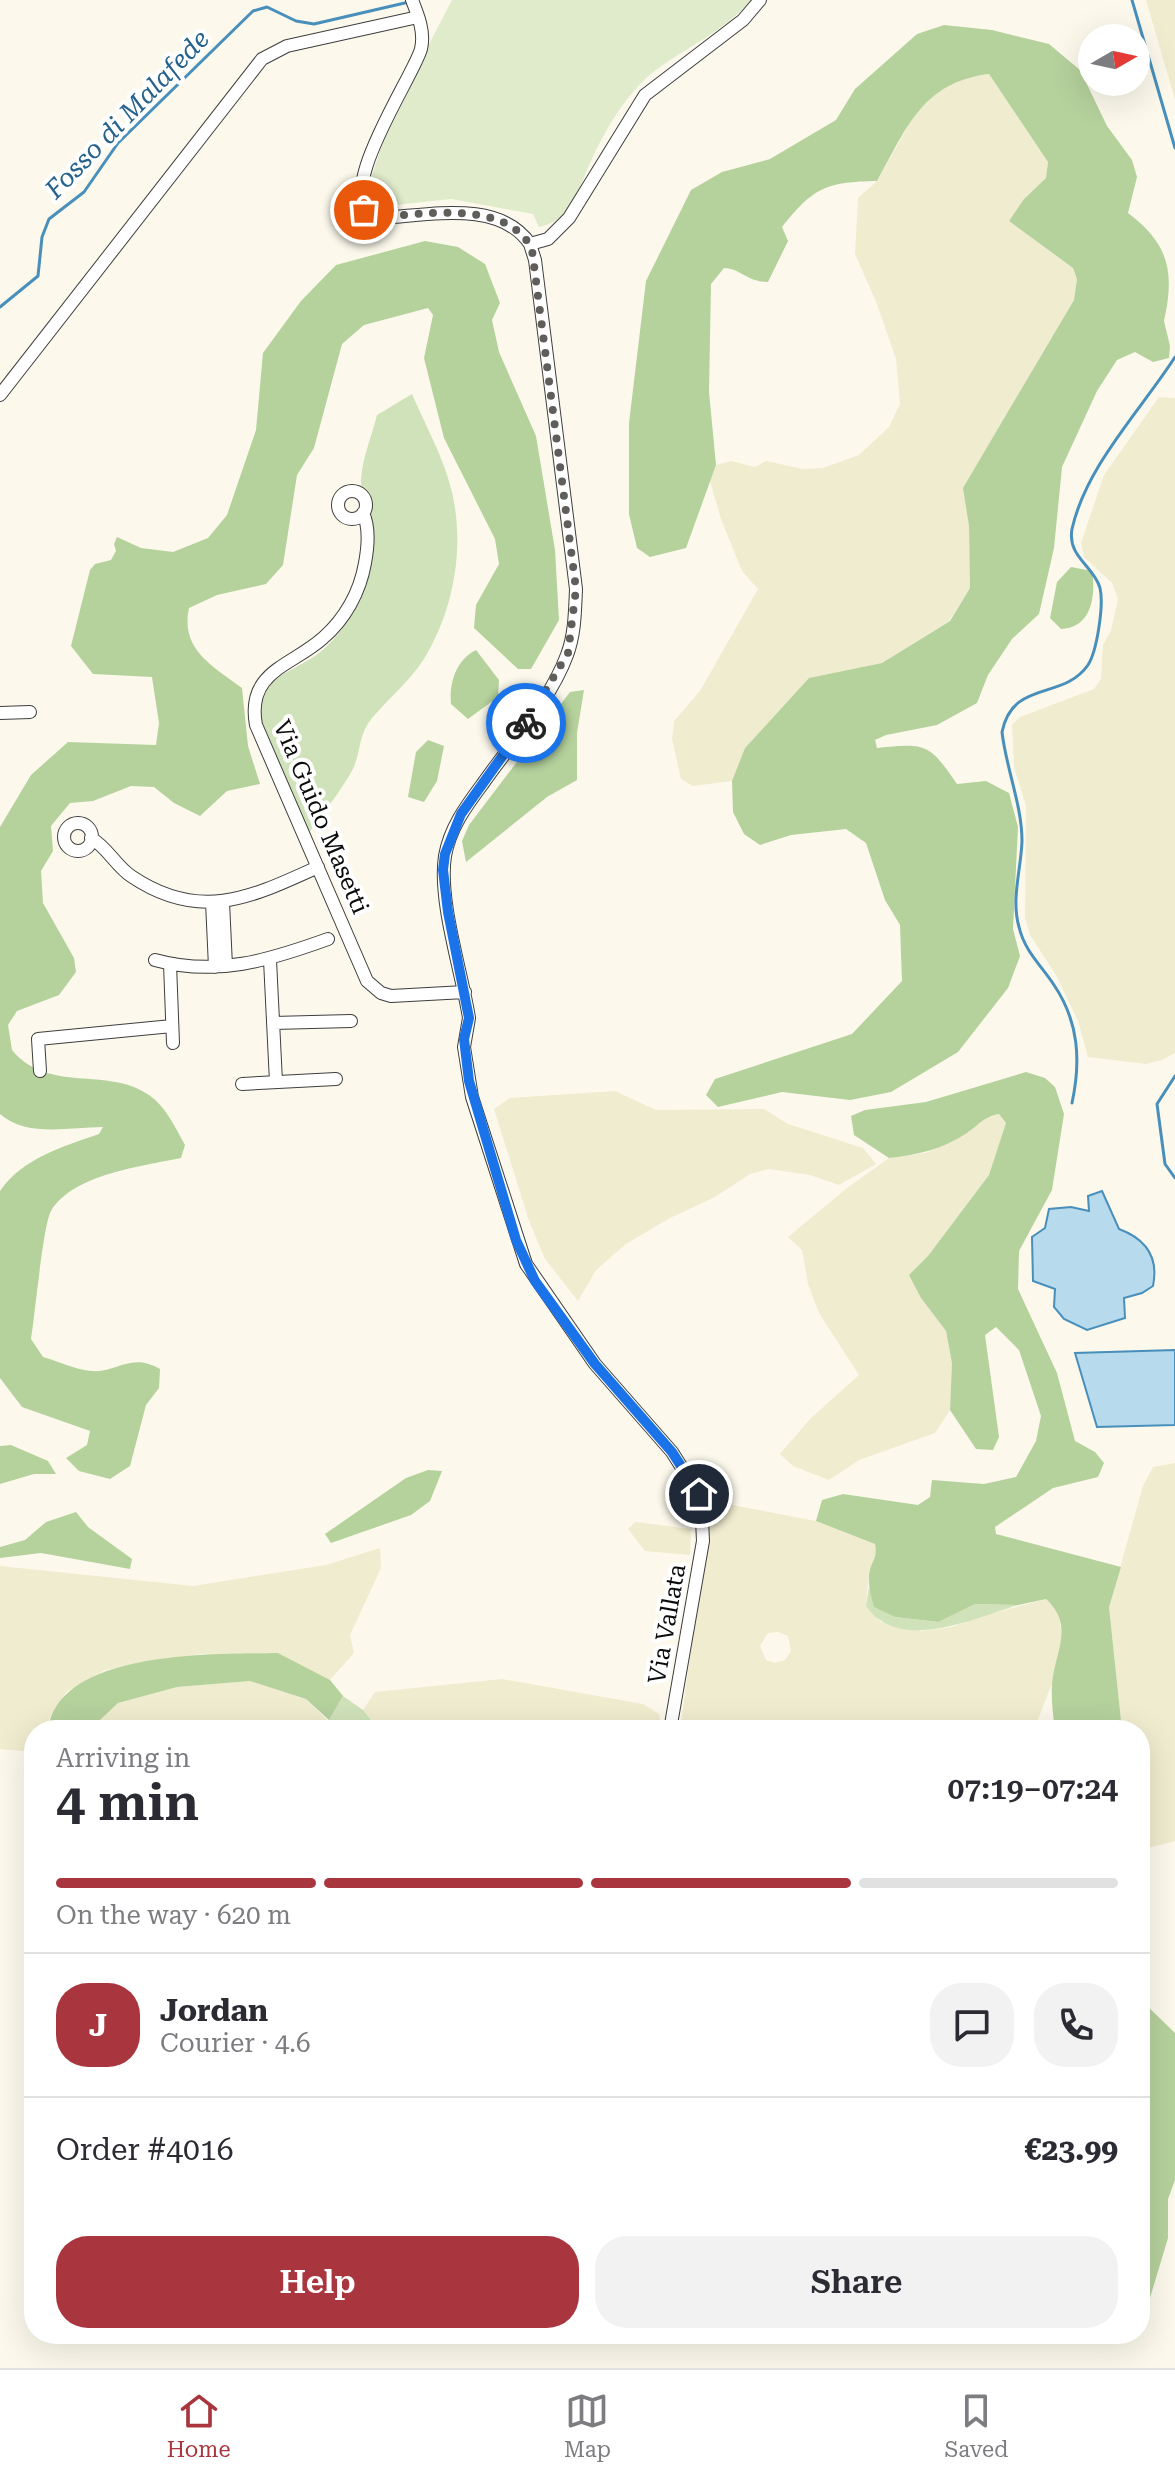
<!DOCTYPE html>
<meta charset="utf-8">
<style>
:root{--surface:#fff;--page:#f2f2f3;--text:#2b2b33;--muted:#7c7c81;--line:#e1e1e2;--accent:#a9363e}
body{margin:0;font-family:"Roboto Serif",serif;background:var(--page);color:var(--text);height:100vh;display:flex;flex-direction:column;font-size:30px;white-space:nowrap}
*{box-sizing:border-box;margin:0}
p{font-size:26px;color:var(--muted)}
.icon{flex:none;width:44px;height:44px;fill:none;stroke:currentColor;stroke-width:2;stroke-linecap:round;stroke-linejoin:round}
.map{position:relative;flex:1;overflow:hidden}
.side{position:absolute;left:24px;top:1720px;width:1126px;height:624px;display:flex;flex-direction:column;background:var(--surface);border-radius:32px;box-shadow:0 8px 32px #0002}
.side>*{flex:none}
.needle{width:52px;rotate:81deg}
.tools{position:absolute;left:1078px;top:24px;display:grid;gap:16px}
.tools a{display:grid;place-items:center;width:72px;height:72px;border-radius:50%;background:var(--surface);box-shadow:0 8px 32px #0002;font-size:40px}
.pin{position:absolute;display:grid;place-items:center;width:68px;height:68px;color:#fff;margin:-34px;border:4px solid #fff;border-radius:50%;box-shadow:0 2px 8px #0007}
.courier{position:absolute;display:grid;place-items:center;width:80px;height:80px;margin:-40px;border:6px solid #1a73e8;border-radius:50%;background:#fff;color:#222;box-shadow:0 2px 10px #0007}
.summary em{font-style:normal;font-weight:600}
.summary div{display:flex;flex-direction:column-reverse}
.summary{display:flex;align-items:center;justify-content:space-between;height:136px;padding:0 32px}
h1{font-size:52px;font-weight:600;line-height:60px}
.bar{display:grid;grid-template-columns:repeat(4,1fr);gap:12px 8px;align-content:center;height:96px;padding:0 32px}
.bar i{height:10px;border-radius:6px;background:var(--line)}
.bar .active{background:var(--accent)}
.bar p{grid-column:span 4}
.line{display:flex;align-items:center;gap:20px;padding:0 32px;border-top:2px solid var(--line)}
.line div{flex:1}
.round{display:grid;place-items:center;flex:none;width:84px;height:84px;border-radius:32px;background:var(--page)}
.button{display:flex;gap:16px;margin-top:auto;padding:16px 32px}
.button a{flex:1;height:92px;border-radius:32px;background:var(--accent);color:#fff;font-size:32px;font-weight:600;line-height:92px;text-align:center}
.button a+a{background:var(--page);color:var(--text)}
.tabs{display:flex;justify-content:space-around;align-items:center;height:112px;border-top:2px solid var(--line);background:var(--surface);font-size:22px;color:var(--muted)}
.tabs a{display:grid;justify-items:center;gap:4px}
.tabs .active{color:var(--accent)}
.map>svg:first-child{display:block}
</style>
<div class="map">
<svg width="1175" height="2368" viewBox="0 0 1175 2368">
<rect width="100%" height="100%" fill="#fcf9ec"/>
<path fill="#efeccf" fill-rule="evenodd" d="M1146,0H1175V100Z
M989,74L1048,162L1046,178L1024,199L1009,221L1073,268L1077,279L1074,300L964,488L969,526L970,588L949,621L882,663L809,678L745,748L732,781L693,786L681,779L672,739L674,721L700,691L758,589L742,571L721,519L710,481L716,465L731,461L755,467L766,461L803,469L823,468L859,455L889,427L900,404L896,359L877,304L855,254L858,198L877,181L919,107L935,93L960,79Z
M1159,397L1175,398V1053L1162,1060L1146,1064L1088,1057L1078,1021L1056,975L1030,935L1025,918L1026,806L1014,767L1012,725L1020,717L1094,689L1101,679L1103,645L1111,631L1118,599L1112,583L1084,557L1081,543L1104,475Z
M615,1091L656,1110L764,1109L788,1124L863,1148L876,1164L839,1185L810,1175L769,1169L750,1174L715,1197L670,1218L626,1244L596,1270L578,1301L545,1259L529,1221L494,1109L510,1098Z
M1000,1114L1006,1124L989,1175L928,1256L910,1275L921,1298L946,1331L952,1363L950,1410L935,1433L859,1460L829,1480L793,1466L780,1454L810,1419L859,1375L819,1313L808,1284L802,1250L788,1237L847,1188L889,1158L926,1153L969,1132L984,1117Z
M1175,1463V1841L1144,1849L1140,1846V1730H1122L1109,1607L1143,1486L1153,1467Z
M711,1501L816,1521L875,1544L877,1556L869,1571L866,1605L881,1622L922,1631L952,1627L974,1618L1046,1599L1058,1611L1062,1637L1052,1683L1037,1722L1030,1730H680ZM778,1632L788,1636L791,1651L785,1660L775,1663L766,1660L760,1646L768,1633Z
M635,1522L691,1529L690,1555L645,1551L628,1529Z
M380,1548L381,1568L350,1635L354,1653L330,1680L278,1653L200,1654L105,1670L66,1692L49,1719L48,1730H34V1752L0,1749V1566L193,1586L326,1565Z
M502,1679L643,1704L659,1714L663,1730H379L363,1710L375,1692Z
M250,1681L306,1699L337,1730H96L100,1720L118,1703L177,1687Z"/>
<path fill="#d0e2ba" d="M412,394C424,422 439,449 448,478C467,537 456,607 424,659C409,682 389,698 372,718C358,735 361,752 353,769C341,791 323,813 308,834L260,720C259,678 286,675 315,656C331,645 345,626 355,610C374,579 377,538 369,503C367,495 360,488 361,480C362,459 372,435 377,415Z
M869,1587L875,1607L895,1617L937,1622L975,1604L1018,1605C975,1618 899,1654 866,1606Z
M343,1696L363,1710L379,1730H337L329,1720Z"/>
<path fill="#b5d19c" d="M944,25L992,30L1049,44L1080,70L1107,126L1132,160L1137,177L1128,213C1169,244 1175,272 1164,321L1170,346L1169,358L1153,362L1135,352L1117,360L1097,391L1062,467L1054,548L1039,614L1012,639L988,675L977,703L937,725L886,735L875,740L877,748C926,743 929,743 957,784L986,781L1009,793L1018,827L1013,929L1020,956L1008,988L958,1052L891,1092L850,1100L782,1092L718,1107L706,1095L715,1079L852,1034L902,981L900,925L885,900L866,843L846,829L791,835L760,845L744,834L733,812L732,781L745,748L809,678L882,663L950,621L970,588L969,526L963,488L1074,300L1077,279L1073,268L1009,221L1024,199L1046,178L1048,162L989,74C922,82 907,128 877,181C826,182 814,187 782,227L788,241L768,282C747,282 742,269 724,268L711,284L709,392L716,465L686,548L650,557L637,548L629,514V423L646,281L691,190L722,172L770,159L836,120L855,89L917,34Z
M425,241L458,247L485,264L500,303L492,320L499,352L536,436L555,550L559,620L531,669H518L474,628L476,605L499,564L495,539L444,438L424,358L433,315L428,308L364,325L342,344L314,448L297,475L283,565L266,584L217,595L189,608C180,650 213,666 242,688L248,746L260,784L227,791L200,816L174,803L154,787L131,786L93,801L70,803L51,826L53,851L41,871L43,903L74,958L76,972L59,995L17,1011L8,1025L12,1050C48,1094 108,1066 149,1095C166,1107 175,1127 185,1145L181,1158C143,1166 73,1174 51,1211C43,1225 35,1316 31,1339L43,1357C58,1361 76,1370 92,1371C117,1373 130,1352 160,1369L159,1388L146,1405L130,1466L110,1479L79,1471L66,1458L87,1445L90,1431L22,1407L0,1378V1191C23,1158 62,1147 99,1134L103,1127C69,1127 28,1138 0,1114V827L31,775L68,742L156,745L159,723L152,677L93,674L71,646L90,570L95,564L111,560L116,551L114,544L117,537L141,548L173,552L208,538L227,515L256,430L263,353L301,301L336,265Z
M1071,567L1092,571C1096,595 1092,628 1061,629L1050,618L1057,582Z
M476,650L499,680L498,697L468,719L451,704C449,683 456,660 476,650Z
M584,690L577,733V780L547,797L466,862L462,841L469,825L570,692Z
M428,740L444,746L437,781L424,802L408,797L416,752Z
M1026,1072L1045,1078L1055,1087L1064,1114L1052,1190L1019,1251L1018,1289L1057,1373L1075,1441L1095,1452L1104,1463L1098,1477L1053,1488L995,1527L996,1534L1121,1567L1109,1607L1122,1730H1055C1053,1715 1051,1699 1052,1684C1055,1651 1075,1626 1046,1599L1018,1605L975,1604L938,1622L895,1617L874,1607C871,1596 868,1586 869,1575C871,1560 878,1560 875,1544L816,1521L822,1500L843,1494L918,1505L930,1497L932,1480L984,1484L1016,1477L1036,1441L1041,1416L1019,1350L996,1327L985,1335L999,1437L993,1450L976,1449L950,1410L952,1363L946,1331L921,1298L909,1275L928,1256L989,1175L1006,1123L999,1114C983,1117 980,1124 967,1133C943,1149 917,1155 889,1158L854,1135L851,1116L865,1110L926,1102Z
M11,1445L48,1461L56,1474H34L0,1484V1446Z
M428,1470L442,1471L430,1501L411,1515L331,1543L325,1534L406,1478Z
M76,1512L88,1527L132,1559L130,1569L41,1553L0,1558V1547L25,1540L46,1522Z
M278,1653L330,1680L343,1696L329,1720L306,1699L250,1681L177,1687L118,1703L100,1720L96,1730H48C58,1649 217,1654 278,1653Z
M1140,1999L1175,2033V2180L1168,2199V2238L1140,2331V2259L1145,2236L1140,2225Z"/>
<path fill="#e0ebcb" d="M452,0H751C724,32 684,48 652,73C624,96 601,137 587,170C577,194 568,222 539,227L533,214L451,199L377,207L371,204L365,195L394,111Z"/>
<path fill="#b7daed" stroke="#488fbb" stroke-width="2" d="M1102,1191L1119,1229C1146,1239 1159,1257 1153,1286L1142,1293L1124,1298L1125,1318L1087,1330L1064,1319L1054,1307L1055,1289L1033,1281L1032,1237L1045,1228L1049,1209L1071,1207L1089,1211L1088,1196Z
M1175,1350V1425L1097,1427L1075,1353Z"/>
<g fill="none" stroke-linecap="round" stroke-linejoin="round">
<path stroke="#488fbb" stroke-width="3" d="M1132,0L1175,148
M0,307L38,276L42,237L49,219L84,192L118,143L253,11L267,7L296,21L314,24L409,2
M1175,1076L1157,1104L1165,1164L1175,1178
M1072,1103C1081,1061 1079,1022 1054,985C1041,965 1025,952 1019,927C1011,899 1021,870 1022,841C1022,805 1006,768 1002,732C1013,679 1063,701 1088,665C1097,651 1104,605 1100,588C1094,566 1067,557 1072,529C1086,466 1141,410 1175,357"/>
<defs>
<path id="minor" d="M412,0C418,15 425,32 421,49C413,78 328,200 376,218C422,217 498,197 530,244L548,239L569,218L645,95L743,20L760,0
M530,244L535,260L576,589C575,611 575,634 567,655C550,701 512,742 484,782C467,805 450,827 445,856C438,901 462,972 469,1018L464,1047L472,1097L526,1264L595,1364L672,1452L701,1498L703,1541L670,1730
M0,395L262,59L287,46L418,17
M338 505a14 14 0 1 1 28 0a14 14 0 1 1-28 0Z
M363,513C370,528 368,547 365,563C360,592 345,619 323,638C292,666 246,671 256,725L367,981L381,993L391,996L465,992
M0,713L30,712
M64 837a14 14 0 1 1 28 0a14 14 0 1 1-28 0Z
M91,838C107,847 116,866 131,876C200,923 252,897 318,867
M212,902L215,967
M223,902L226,966
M155,960C216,977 270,960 328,939
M270,960L276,1082
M170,964L173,1043
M273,1023L351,1021
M40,1071L38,1039L172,1026
M242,1084L336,1079"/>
</defs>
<use href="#minor" stroke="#3e3e3e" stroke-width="14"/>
<use href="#minor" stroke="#fff" stroke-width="12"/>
</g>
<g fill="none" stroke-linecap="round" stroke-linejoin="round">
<path stroke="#5f5e5a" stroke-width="8" stroke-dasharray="0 14.4" d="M364,210L370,216L379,218C421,213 511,200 532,250L576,589L568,653L526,723"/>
<path stroke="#1a73e8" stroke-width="10" d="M526,723L461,814L445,854L443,870L448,912L469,1018L464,1039L469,1081L516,1240L535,1281L595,1364L672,1452L699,1494"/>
</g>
<g text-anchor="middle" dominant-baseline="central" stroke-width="8" stroke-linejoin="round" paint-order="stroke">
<g font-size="24" fill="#0b0b0b" stroke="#fff">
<text transform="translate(321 817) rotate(67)">Via Guido Masetti</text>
<text transform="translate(667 1624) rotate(-80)">Via Vallata</text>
</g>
<g font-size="26" font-style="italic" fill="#26628c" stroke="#fff">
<text transform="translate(127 114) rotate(-46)">Fosso di Malafede</text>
</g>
</g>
</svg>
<div class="tools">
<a><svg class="needle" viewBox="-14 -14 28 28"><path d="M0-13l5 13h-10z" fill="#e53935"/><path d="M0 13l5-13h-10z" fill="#7c7c81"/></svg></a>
</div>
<div class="pin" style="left:364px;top:210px;background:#ea580c"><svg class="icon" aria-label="bag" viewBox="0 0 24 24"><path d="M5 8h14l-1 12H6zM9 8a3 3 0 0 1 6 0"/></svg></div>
<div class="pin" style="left:699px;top:1494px;background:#1f2937"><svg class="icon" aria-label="home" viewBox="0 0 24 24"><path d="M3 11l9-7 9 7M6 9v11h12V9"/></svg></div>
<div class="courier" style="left:526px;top:723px"><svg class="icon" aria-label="bike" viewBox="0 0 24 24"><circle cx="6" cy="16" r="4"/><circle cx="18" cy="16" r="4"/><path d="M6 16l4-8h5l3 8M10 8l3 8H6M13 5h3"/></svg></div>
<section class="side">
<div class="summary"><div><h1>4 min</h1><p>Arriving in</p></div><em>07:19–07:24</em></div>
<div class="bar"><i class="active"></i><i class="active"></i><i class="active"></i><i></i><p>On the way · 620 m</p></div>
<div class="line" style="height:144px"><b class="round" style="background:var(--accent);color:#fff">J</b><div><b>Jordan</b><p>Courier · 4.6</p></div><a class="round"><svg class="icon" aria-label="chat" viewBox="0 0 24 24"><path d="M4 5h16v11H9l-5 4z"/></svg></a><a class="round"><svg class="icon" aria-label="phone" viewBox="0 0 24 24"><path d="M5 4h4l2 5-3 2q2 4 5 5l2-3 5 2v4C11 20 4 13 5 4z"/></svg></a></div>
<div class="line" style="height:104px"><div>Order #4016</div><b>€23.99</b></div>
<div class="button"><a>Help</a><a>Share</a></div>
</section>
</div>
<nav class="tabs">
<a class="active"><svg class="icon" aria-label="home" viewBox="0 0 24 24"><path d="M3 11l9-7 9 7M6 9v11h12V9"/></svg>Home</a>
<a><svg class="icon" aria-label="map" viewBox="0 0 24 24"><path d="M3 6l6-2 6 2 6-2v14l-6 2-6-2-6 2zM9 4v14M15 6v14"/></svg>Map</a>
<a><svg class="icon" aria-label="saved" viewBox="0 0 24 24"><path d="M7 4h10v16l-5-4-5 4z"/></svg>Saved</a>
</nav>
